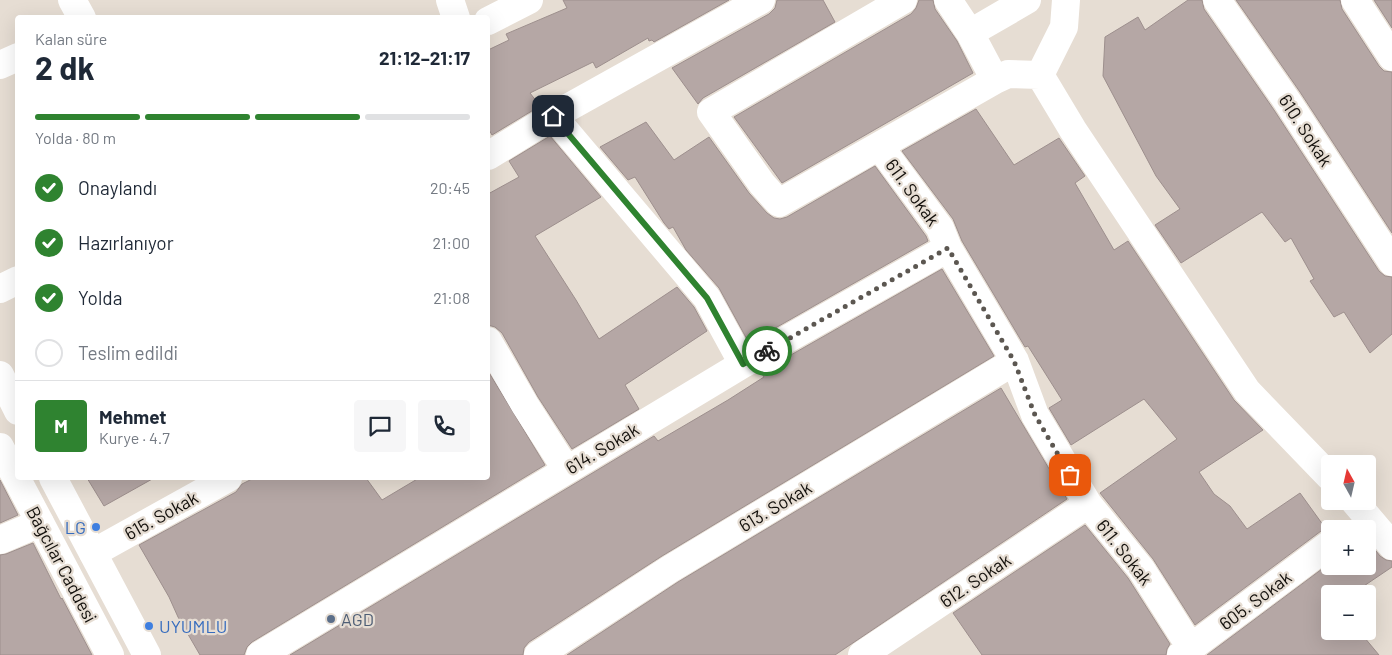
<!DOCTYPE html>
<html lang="tr">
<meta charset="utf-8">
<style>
:root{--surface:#fff;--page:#f6f6f7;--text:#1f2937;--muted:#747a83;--line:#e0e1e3;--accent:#2f8330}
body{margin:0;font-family:Barlow,sans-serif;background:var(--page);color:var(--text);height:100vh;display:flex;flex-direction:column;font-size:19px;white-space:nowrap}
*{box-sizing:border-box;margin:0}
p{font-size:16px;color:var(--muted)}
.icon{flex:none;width:28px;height:28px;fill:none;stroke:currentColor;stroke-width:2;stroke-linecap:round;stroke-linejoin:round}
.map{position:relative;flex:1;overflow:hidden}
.drawer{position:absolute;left:15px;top:15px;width:475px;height:465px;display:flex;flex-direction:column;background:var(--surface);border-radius:5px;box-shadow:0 5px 20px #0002}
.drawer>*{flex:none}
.needle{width:32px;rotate:352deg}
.tools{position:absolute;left:1321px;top:455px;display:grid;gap:10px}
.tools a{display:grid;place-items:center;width:55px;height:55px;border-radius:5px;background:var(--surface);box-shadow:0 5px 20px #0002;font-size:25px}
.pin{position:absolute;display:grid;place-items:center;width:42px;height:42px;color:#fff;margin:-21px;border-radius:10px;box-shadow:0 2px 8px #0006}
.courier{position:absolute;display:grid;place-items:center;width:50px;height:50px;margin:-25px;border:4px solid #2f8330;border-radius:50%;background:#fff;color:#222;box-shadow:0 1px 6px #0007}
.overview em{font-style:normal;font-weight:700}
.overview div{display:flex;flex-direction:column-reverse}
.overview{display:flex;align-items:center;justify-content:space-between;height:85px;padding:0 20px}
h1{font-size:32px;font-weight:700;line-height:38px}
.bar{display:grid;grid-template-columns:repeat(4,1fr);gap:8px 5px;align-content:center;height:60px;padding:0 20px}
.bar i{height:6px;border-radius:4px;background:var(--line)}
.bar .on{background:var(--accent)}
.bar p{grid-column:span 4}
.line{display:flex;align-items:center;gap:12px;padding:0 20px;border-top:1px solid var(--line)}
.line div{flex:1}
.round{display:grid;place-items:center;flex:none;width:52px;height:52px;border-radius:5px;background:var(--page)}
ol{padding:0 20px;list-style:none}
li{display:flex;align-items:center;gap:15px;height:55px}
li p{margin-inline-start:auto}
li .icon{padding:5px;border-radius:50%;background:var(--accent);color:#fff;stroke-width:4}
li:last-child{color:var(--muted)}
li i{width:28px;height:28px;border:2px solid var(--line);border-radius:50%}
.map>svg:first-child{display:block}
</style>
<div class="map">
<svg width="1392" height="655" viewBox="0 0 1392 655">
<rect width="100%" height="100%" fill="#e6ddd3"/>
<path fill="#b5a7a5" stroke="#9d8f8d" d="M563,0H729L654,42L652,40L649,41L648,38L596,68L593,62L530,93L540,106L492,135L488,128V50L509,40L506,34L567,8Z
M777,0H823L835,22L703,98L698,104L672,68L769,14L775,8Z
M919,0H933L935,9L957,41L973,73L782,183L734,117L911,14L916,8Z
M1188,0H1202L1204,9L1274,110L1379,271L1385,276L1392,277V334L1370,353L1344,312L1334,317L1310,281L1314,279L1291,238L1285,242L1262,212L1181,263L1155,225L1180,209L1156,176L1103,76L1105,37L1138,17L1145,30Z
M1236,0H1340L1342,9L1379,66L1384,71L1392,72V233L1300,92Z
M1374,0H1392V28Z
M976,109L1014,165L1059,138L1085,176L1075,183L1114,250L1128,241L1234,400L1263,430L1199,472L1214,494L1230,506L1247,529L1300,493L1326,529L1321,531L1195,625L1153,559L1100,493L1177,439L1144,399L1071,445L1049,408L1062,400L1028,346L1025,347L962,241L953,219L902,151Z
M646,122L674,160L709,137L749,193L767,213L774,218L780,219L787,217L875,166L926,236L928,241L749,343L719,288L686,250L673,227L669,229L664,223L635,177L628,180L600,147Z
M550,136L601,197L535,236L576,300L599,339L677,287L694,307L707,331L625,385L639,409L572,449L538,397L502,333L495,327L488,325V194L519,177L509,161Z
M942,269L994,356L662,556L529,642L524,648L523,655H290L654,436L658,441L728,400L764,377L761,372Z
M488,371L545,465L252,642L247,647L244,655H200L178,617L169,597L139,545L236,492L242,484L254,478H366L382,500L419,478H488Z
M1001,388L1067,499L835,655H567L678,582Z
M87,478H154L104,506Z
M0,480L18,515L0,523Z
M1085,525L1128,578L1170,644L1167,649L1166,655H982L953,613Z
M1368,541L1380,556L1386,560L1392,561V567L1352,594H1330V631H1359L1379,655H1207L1330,563V566H1368Z
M33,543L61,599L62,598L92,655H0V555L6,554Z"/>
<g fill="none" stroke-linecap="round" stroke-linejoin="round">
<path stroke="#fff" stroke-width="28" d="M72,0L82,18
M450,0L456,18
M903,0L711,112L762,184L779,203L995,80L1008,74L1040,75L1073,130L1247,391L1330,477
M948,0L970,33L995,80
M1217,0L1287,101L1392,262
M1355,0L1392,57
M488,21L529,0
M970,33L1027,0
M0,65L18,57
M1040,75L1064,27L1066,0
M553,116L707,298L743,364
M880,147L940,228L948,248L1015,361L1035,415L1088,504L1141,569L1191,648
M488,156L553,116L761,0
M0,289L18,280
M488,341L525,405L566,469
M1354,501L1392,546
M0,540L40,523
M93,553L228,478
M260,655L743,364L948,248
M538,655L670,569L1015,361
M862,655L1088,504
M1181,655L1330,544"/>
<path stroke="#fff" stroke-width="28" d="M0,375L18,411
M0,447L110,655
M53,478L147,655"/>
</g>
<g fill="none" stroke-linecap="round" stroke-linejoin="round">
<path stroke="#5c5751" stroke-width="5" stroke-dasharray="0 9" d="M767,351L948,248L1014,361L1035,415L1070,475"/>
<path stroke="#2f8330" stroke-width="6" d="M553,116L707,298L743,364L767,351"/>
</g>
<g fill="#3f7fe0" stroke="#e6ddd3" stroke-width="2">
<circle cx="96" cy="527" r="5"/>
<circle cx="149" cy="626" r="5"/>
</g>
<circle fill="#5c6f8a" stroke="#e6ddd3" stroke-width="2" cx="331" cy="619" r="5"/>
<g text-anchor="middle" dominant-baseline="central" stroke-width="4.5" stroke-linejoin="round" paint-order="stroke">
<g font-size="18" fill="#120f0b" stroke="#e6ddd3">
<text transform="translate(1306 130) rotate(57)">610. Sokak</text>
<text transform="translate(913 192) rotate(54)">611. Sokak</text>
<text transform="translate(602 448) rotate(-31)">614. Sokak</text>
<text transform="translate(775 506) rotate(-31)">613. Sokak</text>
<text transform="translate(161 515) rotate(-29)">615. Sokak</text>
<text transform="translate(1125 552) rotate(52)">611. Sokak</text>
<text transform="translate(62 564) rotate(62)">Bağcılar Caddesi</text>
<text transform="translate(975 580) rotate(-34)">612. Sokak</text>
<text transform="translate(1255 600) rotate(-37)">605. Sokak</text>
</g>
<g font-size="18" fill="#366cbe" stroke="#e6ddd3" text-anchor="end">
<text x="86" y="527">LG</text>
<text x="159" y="626" text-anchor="start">UYUMLU</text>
</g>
<g font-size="18" fill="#4e5e75" stroke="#e6ddd3" text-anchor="start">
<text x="341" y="619">AGD</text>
</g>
</g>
</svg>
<div class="tools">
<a><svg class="needle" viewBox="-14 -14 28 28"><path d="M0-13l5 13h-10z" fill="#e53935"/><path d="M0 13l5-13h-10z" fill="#747a83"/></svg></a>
<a>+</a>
<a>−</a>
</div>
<div class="pin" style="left:1070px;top:475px;background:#ea580c"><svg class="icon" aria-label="bag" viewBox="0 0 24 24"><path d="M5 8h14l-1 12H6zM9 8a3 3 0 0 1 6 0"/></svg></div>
<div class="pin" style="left:553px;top:116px;background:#1f2937"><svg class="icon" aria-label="home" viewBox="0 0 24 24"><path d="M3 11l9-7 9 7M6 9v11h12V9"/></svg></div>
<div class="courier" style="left:767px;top:351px"><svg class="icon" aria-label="bike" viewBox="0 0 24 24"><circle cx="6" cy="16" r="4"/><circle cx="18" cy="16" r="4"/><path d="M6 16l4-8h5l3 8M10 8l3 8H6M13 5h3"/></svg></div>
<section class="drawer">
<div class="overview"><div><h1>2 dk</h1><p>Kalan süre</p></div><em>21:12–21:17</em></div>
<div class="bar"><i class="on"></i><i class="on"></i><i class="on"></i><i></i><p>Yolda · 80 m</p></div>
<ol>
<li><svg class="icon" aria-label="check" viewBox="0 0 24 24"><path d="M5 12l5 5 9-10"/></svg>Onaylandı<p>20:45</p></li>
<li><svg class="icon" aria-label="check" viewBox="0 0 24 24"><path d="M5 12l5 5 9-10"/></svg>Hazırlanıyor<p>21:00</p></li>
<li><svg class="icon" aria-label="check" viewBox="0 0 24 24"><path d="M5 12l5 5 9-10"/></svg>Yolda<p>21:08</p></li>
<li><i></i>Teslim edildi</li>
</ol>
<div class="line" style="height:90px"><b class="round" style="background:var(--accent);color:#fff">M</b><div><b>Mehmet</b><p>Kurye · 4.7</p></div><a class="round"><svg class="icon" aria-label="chat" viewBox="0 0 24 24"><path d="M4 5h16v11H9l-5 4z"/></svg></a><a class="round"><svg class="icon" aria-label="phone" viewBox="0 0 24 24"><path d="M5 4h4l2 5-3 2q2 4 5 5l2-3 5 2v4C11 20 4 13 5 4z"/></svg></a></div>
</section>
</div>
